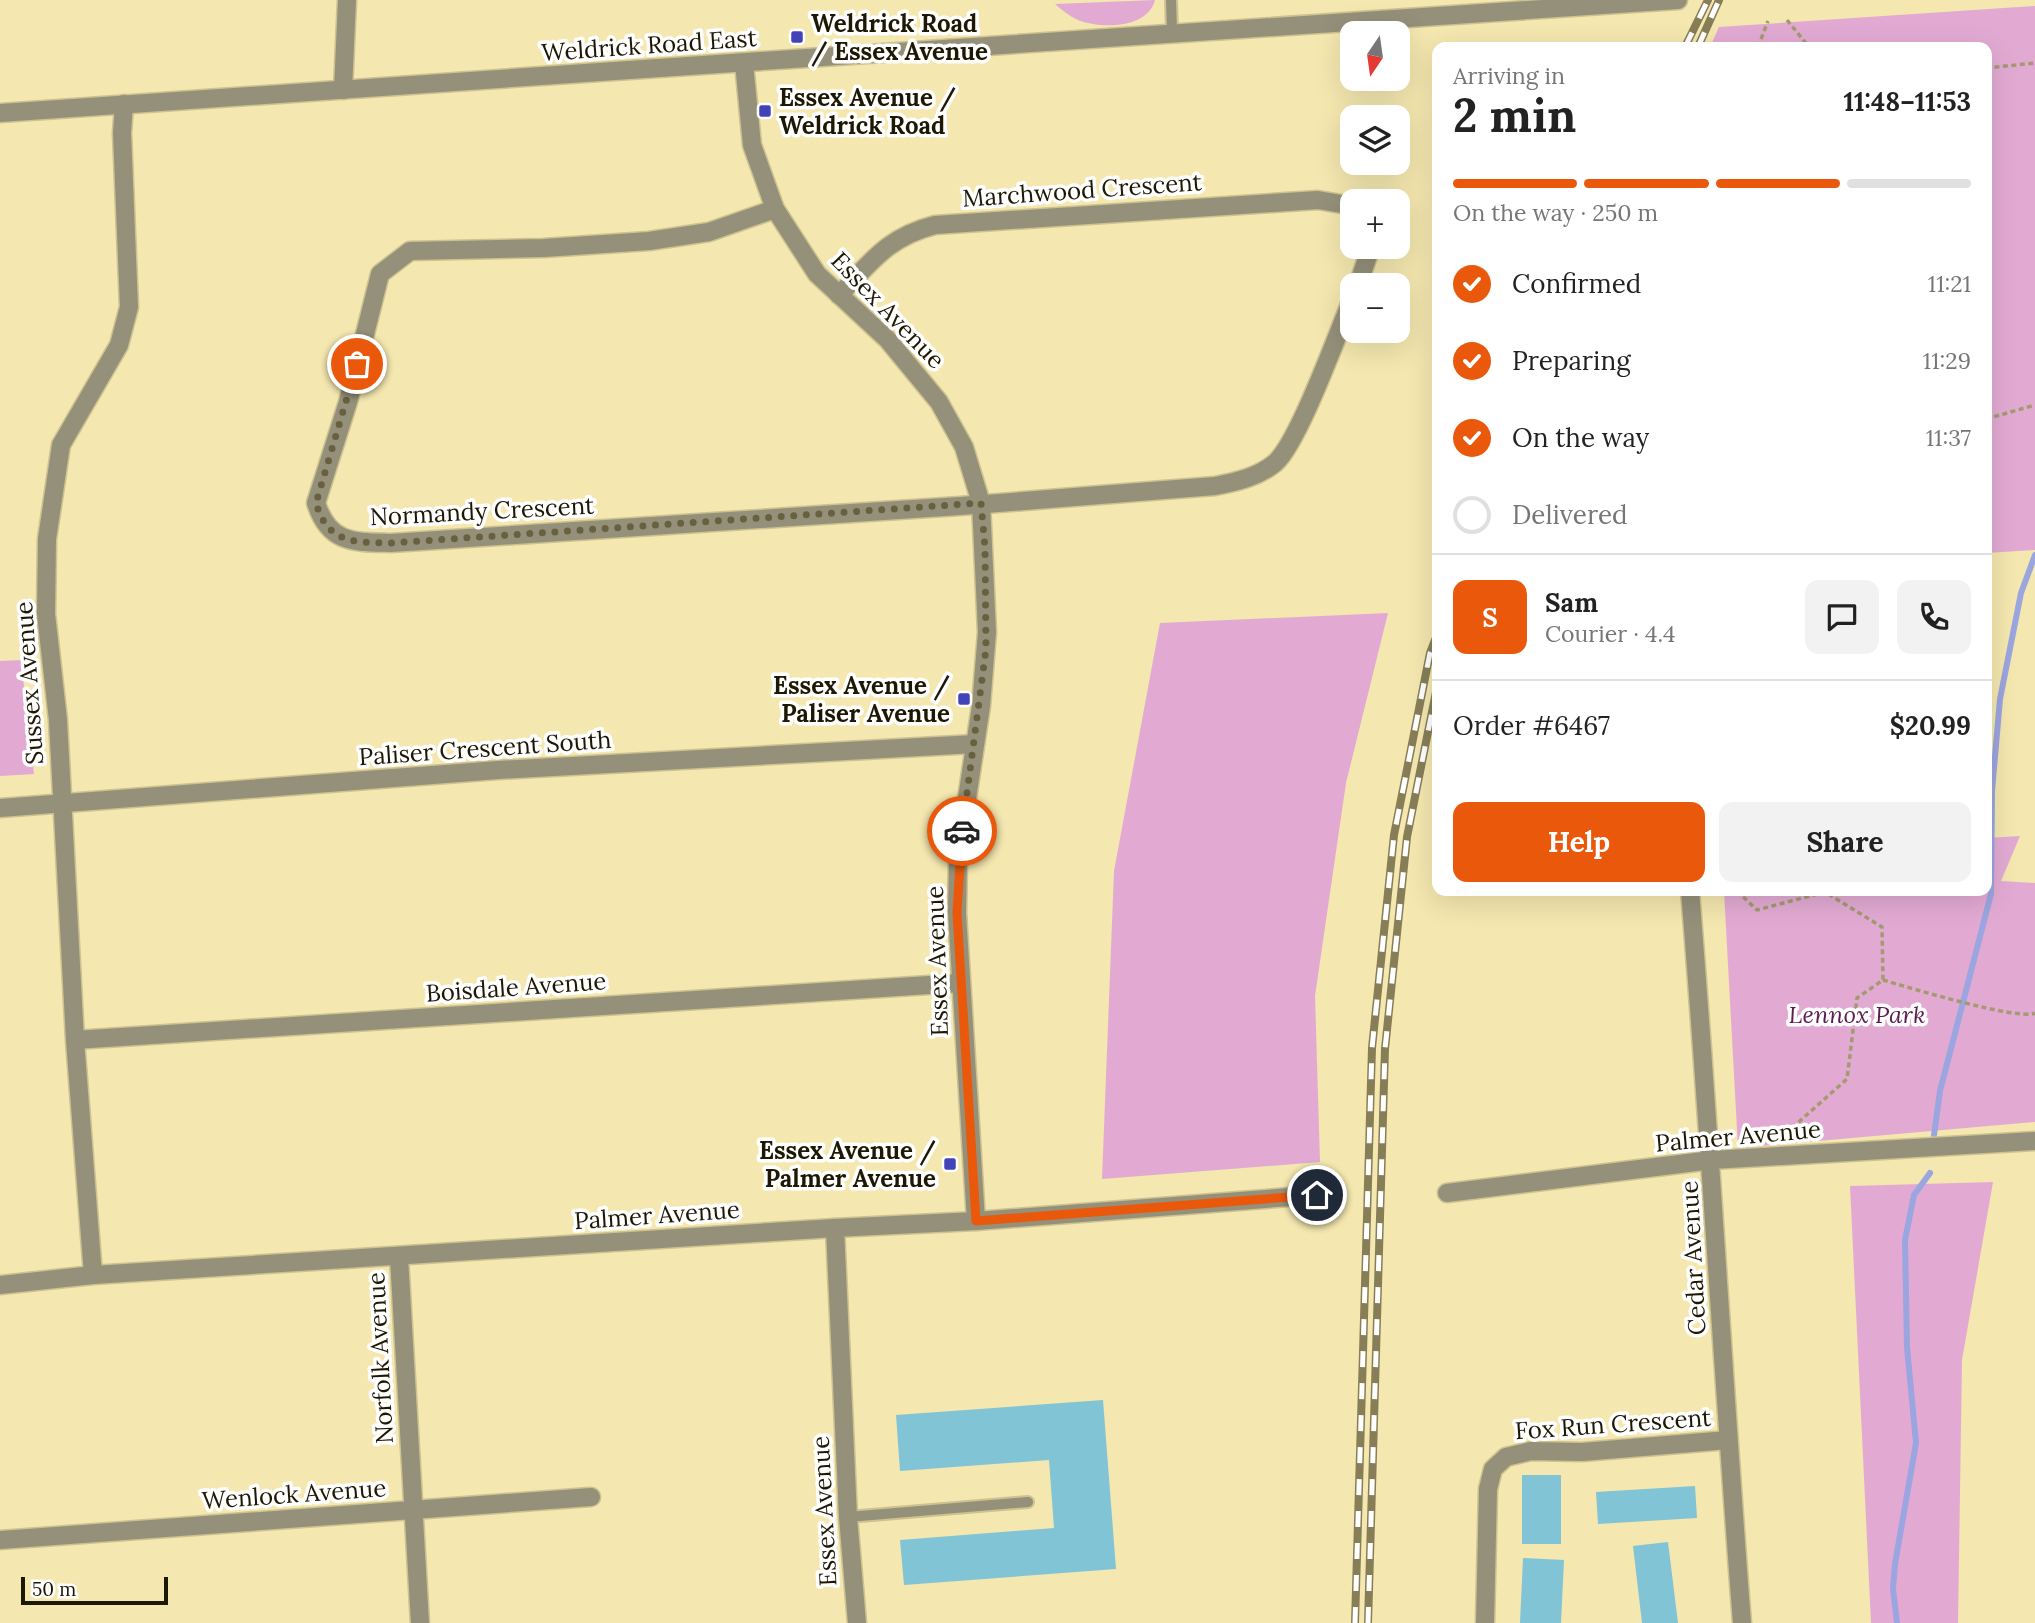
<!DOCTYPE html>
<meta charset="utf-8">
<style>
:root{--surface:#fff;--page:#f2f2f2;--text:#222;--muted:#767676;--line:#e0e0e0;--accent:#ea580c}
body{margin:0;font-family:Lora,serif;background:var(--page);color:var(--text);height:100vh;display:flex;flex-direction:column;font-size:26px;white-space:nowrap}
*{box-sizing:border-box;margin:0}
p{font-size:23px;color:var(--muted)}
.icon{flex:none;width:38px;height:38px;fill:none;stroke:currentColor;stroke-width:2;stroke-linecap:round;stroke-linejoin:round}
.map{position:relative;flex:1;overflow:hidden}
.drawer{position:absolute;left:1432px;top:42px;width:560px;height:854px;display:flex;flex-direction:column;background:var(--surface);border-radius:14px;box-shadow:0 7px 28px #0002}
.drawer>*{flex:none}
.needle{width:46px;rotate:193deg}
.fabs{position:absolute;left:1340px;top:21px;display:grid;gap:14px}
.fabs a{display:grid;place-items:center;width:70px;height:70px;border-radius:14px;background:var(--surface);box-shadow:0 7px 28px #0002;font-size:35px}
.scale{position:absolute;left:21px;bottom:18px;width:147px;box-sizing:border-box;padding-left:7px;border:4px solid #1d1803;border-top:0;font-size:19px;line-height:24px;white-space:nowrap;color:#1d1803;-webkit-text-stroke:5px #fff;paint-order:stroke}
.pin{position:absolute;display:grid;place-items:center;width:60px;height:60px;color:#fff;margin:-30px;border:4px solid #fff;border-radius:50%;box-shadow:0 2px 7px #0007}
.courier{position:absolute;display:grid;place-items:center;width:70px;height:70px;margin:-35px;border:5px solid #ea580c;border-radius:50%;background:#fff;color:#222;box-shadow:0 2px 9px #0007}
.head em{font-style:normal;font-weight:800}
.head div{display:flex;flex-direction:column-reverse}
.head{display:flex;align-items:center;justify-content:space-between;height:119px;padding:0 21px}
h1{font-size:46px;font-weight:800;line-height:52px}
.bar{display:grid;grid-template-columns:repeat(4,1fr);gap:10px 7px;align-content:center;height:84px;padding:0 21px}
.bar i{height:9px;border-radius:5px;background:var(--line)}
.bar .selected{background:var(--accent)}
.bar p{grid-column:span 4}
.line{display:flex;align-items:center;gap:18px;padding:0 21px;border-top:2px solid var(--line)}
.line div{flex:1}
.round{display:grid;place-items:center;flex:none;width:74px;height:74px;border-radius:14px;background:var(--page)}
ol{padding:0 21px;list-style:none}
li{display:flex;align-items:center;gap:21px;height:77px}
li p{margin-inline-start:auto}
li .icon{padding:7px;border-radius:50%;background:var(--accent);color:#fff;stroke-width:4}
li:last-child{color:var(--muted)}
li i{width:38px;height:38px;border:4px solid var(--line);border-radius:50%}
.action{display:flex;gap:14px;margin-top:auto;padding:14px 21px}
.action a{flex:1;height:80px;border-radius:14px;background:var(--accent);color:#fff;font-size:28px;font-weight:800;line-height:80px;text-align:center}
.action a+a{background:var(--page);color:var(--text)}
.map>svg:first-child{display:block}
</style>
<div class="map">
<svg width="2035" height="1623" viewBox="0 0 2035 1623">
<rect width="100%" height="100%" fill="#f4e7af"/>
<path fill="#e2aad3" d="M1155,0C1148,29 1100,29 1078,20C1069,16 1062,10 1055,4Z
M2035,6V550L1986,553V47H1710L1719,27Z
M1388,613L1346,783L1315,996L1320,1162L1102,1179L1114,871L1160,623Z
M21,660L34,774L0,776V661Z
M2020,836L2001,881L2035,883V1122L1738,1148L1724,891H1986V838Z
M1993,1182L1962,1360L1958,1623H1871L1850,1186Z"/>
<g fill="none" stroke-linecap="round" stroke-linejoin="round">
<path stroke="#9ba5df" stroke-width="6" d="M1934,1135L1940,1091L1991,894L1992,791L2000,699L2021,593L2035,555
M1897,1623L1893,1589L1895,1564L1916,1443L1907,1347L1905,1240L1914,1195L1930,1173"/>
</g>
<path fill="#80c4d6" d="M1103,1400L1116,1569L904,1585L900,1540L1054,1528L1049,1460L900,1471L896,1415Z
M1522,1475H1561V1544H1522Z
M1695,1486L1697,1518L1598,1524L1596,1492Z
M1668,1542L1678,1623H1642L1633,1546Z
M1523,1558L1564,1560L1561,1623H1520Z"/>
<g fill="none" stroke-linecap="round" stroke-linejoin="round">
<defs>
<path id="service" d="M1171,0L1172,31
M848,1517L1028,1502"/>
<path id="minor" d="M343,90L347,0
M775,209L709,232L649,241L544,248L410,251L380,274L348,402L316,503C329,544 354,542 391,543L960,506L1215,486C1236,482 1258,477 1275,463C1299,442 1338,332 1353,297
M1358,285L1371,247
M839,295C872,261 888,237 935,225L1318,200L1353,206
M0,808L498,770L975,744
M1690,891C1710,1135 1723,1379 1742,1623
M75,1040L960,983
M1447,1193L1712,1160L2035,1141
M976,1221L1317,1195
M399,1257L420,1623
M93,1275L75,1040L58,720L46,614L47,539L61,445L119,345L129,307L122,133L124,104
M0,1285L93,1275L835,1228
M0,1540L591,1497
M1485,1623L1488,1489L1493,1469L1506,1457L1531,1451L1582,1452L1728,1440"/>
<path id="tertiary" d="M744,63L752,145L775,209L817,274L888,340L939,402L964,447L981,503L987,632L981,706L958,858L957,913L976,1221L835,1228L848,1517L857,1623
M0,113C559,75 1119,36 1678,0"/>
</defs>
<use href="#service" stroke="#cdc290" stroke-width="14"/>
<use href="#minor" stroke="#cdc290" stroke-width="21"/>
<use href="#tertiary" stroke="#cdc290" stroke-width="21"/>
<path stroke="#a49a6f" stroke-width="3.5" stroke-dasharray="5 3.5" stroke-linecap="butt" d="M1787,20L1809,47
M1758,47L1768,21
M1986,68L2035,63
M1986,419L2035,405
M1737,891L1757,910L1825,892L1882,927L1883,980L1857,998L1847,1079L1783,1136
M1883,980C1907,987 2019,1021 2035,1013"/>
<use href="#service" stroke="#95907a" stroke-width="10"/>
<use href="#minor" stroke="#95907a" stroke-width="18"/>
<use href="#tertiary" stroke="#95907a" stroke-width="18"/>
<defs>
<path id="rail" d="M1685,47L1708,0
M1698,47L1719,0
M1355,1623L1372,1048L1394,835L1430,653L1437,635
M1368,1623L1385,1049L1407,837L1437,687"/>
</defs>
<use href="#rail" stroke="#877e58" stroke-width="8"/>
<use href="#rail" stroke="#fff" stroke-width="5" stroke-dasharray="16" stroke-linecap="butt"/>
</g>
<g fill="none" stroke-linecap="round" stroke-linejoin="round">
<path stroke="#68603f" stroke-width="7" stroke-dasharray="0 12.6" d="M357,364L316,503C328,544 354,542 391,543L981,503L985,547L986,649L962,831"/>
<path stroke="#ea580c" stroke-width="9" d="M962,831L957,913L976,1221L1317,1195"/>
</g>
<g fill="#4243b8" stroke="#fff" stroke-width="2.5">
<rect x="790" y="30" width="14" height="14" rx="3.5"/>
<rect x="758" y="104" width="14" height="14" rx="3.5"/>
<rect x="957" y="692" width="14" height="14" rx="3.5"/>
<rect x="943" y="1157" width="14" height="14" rx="3.5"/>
</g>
<g text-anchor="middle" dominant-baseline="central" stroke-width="7" stroke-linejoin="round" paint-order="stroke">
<g font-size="24" font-weight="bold" fill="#1d1803" stroke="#fff" text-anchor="start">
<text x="811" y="23">Weldrick Road<tspan x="811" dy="28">/ Essex Avenue</tspan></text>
<text x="779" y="97">Essex Avenue /<tspan x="779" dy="28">Weldrick Road</tspan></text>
<text x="950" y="685" text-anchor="end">Essex Avenue /<tspan x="950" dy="28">Paliser Avenue</tspan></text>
<text x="936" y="1150" text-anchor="end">Essex Avenue /<tspan x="936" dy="28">Palmer Avenue</tspan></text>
</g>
<g font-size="24" fill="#1d1803" stroke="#fff">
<text transform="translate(649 45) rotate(-4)">Weldrick Road East</text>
<text transform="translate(1082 190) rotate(-4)">Marchwood Crescent</text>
<text transform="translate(888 310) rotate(46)">Essex Avenue</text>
<text transform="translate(482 511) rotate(-3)">Normandy Crescent</text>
<text transform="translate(29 683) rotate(-94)">Sussex Avenue</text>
<text transform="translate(485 748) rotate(-4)">Paliser Crescent South</text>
<text transform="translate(937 961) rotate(-92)">Essex Avenue</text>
<text transform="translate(516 987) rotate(-4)">Boisdale Avenue</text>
<text transform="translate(1738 1136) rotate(-5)">Palmer Avenue</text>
<text transform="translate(657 1215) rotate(-4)">Palmer Avenue</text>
<text transform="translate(1693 1258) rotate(-93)">Cedar Avenue</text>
<text transform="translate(380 1358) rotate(-93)">Norfolk Avenue</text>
<text transform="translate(1613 1424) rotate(-4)">Fox Run Crescent</text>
<text transform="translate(294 1494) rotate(-4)">Wenlock Avenue</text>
<text transform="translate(824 1511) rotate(-93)">Essex Avenue</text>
</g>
<g font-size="24" font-style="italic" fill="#5d1c50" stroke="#fff">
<text x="1857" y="1014">Lennox Park</text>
</g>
</g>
</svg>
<div class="fabs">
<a><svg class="needle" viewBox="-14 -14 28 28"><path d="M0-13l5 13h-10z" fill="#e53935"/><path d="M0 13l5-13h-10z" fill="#767676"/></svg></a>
<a><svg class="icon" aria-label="layers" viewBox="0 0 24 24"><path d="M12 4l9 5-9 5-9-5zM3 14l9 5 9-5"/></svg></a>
<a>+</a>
<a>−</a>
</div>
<div class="scale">50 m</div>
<div class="pin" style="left:357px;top:364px;background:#ea580c"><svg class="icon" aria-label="bag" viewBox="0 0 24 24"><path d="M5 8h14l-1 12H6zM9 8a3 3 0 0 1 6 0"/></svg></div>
<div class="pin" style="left:1317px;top:1195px;background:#1f2937"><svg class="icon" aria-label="home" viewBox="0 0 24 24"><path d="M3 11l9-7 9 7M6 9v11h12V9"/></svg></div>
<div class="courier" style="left:962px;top:831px"><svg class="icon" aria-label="car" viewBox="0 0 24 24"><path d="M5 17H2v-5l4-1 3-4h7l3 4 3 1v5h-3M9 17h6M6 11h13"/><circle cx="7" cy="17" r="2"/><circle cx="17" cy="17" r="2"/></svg></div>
<section class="drawer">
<div class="head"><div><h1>2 min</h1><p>Arriving in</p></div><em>11:48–11:53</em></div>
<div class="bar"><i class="selected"></i><i class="selected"></i><i class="selected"></i><i></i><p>On the way · 250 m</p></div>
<ol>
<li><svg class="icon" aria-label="check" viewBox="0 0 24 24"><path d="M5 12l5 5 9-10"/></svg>Confirmed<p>11:21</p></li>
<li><svg class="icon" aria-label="check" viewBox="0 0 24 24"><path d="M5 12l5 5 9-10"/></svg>Preparing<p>11:29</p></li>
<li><svg class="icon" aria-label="check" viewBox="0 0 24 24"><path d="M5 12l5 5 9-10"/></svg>On the way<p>11:37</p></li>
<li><i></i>Delivered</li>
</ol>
<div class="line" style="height:126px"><b class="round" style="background:var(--accent);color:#fff">S</b><div><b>Sam</b><p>Courier · 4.4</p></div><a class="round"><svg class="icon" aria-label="chat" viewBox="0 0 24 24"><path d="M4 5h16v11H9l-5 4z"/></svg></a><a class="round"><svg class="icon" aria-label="phone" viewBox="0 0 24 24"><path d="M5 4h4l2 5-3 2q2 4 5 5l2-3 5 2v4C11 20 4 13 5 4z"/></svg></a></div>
<div class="line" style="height:91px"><div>Order #6467</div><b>$20.99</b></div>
<div class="action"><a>Help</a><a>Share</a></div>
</section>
</div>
